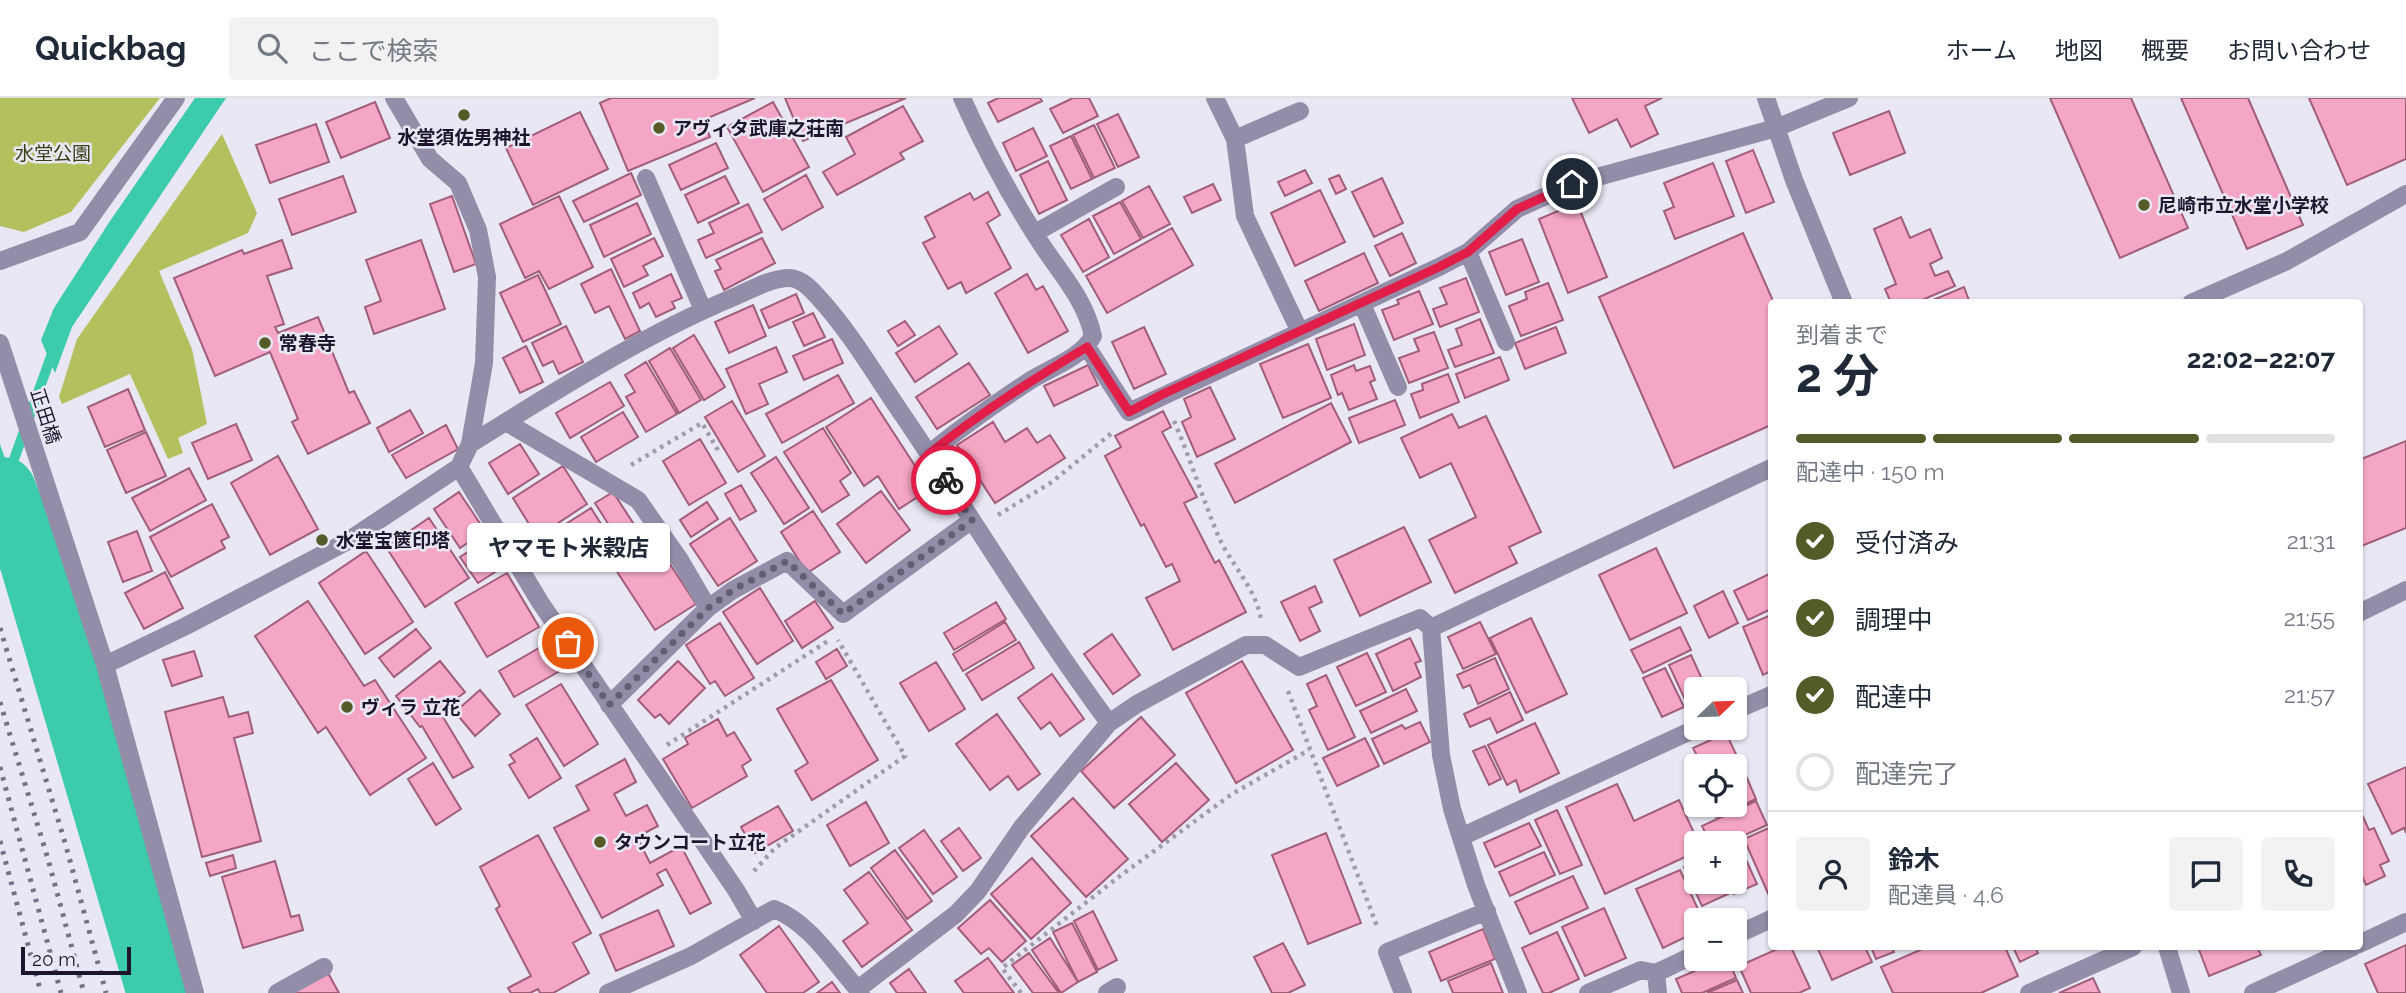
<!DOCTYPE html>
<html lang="ja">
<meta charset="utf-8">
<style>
:root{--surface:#fff;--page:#f2f2f3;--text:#1f2937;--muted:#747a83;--line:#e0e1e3;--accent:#555a29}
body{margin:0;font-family:Raleway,"Noto Sans JP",sans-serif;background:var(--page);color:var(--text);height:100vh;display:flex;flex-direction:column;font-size:26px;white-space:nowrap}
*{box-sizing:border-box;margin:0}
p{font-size:23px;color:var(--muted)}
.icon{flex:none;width:38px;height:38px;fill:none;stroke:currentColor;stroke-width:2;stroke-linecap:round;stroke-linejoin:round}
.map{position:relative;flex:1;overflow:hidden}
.details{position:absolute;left:1768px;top:201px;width:595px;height:651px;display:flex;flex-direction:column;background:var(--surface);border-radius:7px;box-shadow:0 2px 5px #0004}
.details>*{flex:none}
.needle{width:46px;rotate:67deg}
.fabs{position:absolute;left:1684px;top:579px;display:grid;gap:14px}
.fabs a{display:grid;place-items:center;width:63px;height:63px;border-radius:7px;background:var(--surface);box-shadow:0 2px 5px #0004;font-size:35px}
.scale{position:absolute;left:21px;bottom:18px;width:110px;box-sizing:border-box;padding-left:7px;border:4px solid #1c152d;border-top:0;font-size:19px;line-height:24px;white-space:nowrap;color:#1c152d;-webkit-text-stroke:5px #e9e7f4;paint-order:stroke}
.pin{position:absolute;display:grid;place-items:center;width:60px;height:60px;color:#fff;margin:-30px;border:4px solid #fff;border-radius:50%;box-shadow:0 2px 7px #0007}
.courier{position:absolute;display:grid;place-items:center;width:70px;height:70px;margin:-35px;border:5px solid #e11d48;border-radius:50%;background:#fff;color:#222;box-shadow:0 2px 9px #0007}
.bubble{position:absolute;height:49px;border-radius:7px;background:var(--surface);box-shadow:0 2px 5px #0004;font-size:23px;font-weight:700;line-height:49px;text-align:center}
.head em{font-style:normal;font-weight:700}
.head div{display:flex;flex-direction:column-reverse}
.head{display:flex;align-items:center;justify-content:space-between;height:119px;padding:0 28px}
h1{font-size:46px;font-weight:700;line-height:52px}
.bar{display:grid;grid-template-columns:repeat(4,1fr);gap:10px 7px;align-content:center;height:84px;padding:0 28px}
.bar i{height:9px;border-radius:5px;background:var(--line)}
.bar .selected{background:var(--accent)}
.bar p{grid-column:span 4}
.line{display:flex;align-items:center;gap:18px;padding:0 28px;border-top:2px solid var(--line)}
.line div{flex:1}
.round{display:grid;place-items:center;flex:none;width:74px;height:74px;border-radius:7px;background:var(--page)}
ol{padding:0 28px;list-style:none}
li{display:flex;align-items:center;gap:21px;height:77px}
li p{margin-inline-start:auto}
li .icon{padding:7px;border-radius:50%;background:var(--accent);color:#fff;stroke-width:4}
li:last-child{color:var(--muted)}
li i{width:38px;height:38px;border:4px solid var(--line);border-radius:50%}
header{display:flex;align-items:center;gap:42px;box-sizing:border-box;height:98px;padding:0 35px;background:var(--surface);border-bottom:2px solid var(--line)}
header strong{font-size:33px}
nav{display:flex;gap:38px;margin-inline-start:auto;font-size:24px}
.search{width:490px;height:63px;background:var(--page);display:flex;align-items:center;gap:18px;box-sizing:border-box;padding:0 24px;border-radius:7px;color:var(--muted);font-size:26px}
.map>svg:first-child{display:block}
</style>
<header>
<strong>Quickbag</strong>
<div class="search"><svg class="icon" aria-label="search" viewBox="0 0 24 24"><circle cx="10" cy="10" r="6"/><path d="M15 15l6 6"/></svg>ここで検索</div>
<nav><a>ホーム</a><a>地図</a><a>概要</a><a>お問い合わせ</a></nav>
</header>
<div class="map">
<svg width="2406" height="895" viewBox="0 0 2406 895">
<rect width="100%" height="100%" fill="#e9e7f4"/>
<path fill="#b4bf5e" d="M0,0H160L71,114L24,134L0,128Z
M222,36L257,115L248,135L159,173L192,251L207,326L178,340L183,355L168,361L130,276L62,306L59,299L77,241Z"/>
<path fill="#3ccbab" d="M195,0H226L72,229L55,275L41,242L54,210L110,123Z
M0,346L42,470L29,475L9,420L0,416Z"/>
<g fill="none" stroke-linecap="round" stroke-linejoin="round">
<path stroke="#3ccbab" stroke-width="10" d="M0,393L3,392L54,250"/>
<path stroke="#3ccbab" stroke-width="66" d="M3,392L32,462L160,895"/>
</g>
<path fill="#f6a6c5" stroke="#a05e79" stroke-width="2" d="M611,0H755L703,22L710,39L628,73L600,5Z
M785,0H906L803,43Z
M998,0H1040L1042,3L998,24L988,5Z
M1073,0H1089L1098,18L1063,35L1050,11Z
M1572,0H1662L1645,8L1658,36L1631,49L1617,21L1589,35Z
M2050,0H2131L2188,130L2120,160Z
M2181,0H2248L2303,127L2247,151Z
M2309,0H2406V61L2347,87Z
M375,4L390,40L341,60L326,24Z
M773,4L809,69L763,94L727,29Z
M903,8L923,43L900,55L904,61L837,97L823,74L855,56L846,39Z
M1889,13L1905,55L1850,77L1833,35Z
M580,14L608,71L533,107L506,50Z
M1118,16L1139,59L1118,69L1097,26Z
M316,26L329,64L270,85L256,47Z
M1094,27L1115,70L1094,80L1073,37Z
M1033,30L1047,58L1016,73L1003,45Z
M1071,38L1092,81L1071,91L1050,48Z
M716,45L728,70L681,92L669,67Z
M1753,52L1774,104L1746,115L1726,63Z
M1048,63L1067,102L1039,116L1020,77Z
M1713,65L1734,118L1675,141L1664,113L1674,109L1664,85Z
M1305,72L1312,85L1285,98L1278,84Z
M631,75L641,97L584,124L573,103Z
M806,77L823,109L782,132L764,101Z
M1339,77L1346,91L1336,96L1329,81Z
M343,78L356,114L292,137L279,101Z
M725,78L739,105L698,125L685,97Z
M1382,80L1403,125L1374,139L1352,94Z
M1213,86L1221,102L1192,115L1184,99Z
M1149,88L1170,126L1143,140L1122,103Z
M1320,92L1345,144L1295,168L1271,115Z
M988,94L1000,117L987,125L1011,170L966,195L961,184L948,191L923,145L935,139L925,119L970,95L974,102Z
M452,98L476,166L454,174L430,106Z
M559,98L593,169L549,191L539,173L525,180L500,126Z
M1120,104L1141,141L1114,156L1093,118Z
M637,105L651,136L604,159L590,127Z
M1577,105L1607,179L1568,195L1539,121Z
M748,106L762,134L706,160L698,142L714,135L709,125Z
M1901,119L1910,140L1930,131L1942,160L1930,166L1935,178L1948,173L1955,188L1915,205H1909L1908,202L1891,205L1885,191L1896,186L1874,131Z
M1089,121L1109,159L1083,174L1061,137Z
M1172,130L1193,167L1107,215L1086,178Z
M1402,135L1416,165L1390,178L1375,148Z
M1743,135L1774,205H1771V327L1674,370L1599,199Z
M654,140L663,158L643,168L648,177L624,189L611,161Z
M762,140L775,165L724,192L715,173L721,171L716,162Z
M1522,141L1539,184L1506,197L1489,154Z
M282,142L292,170L267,178L284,226L275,229L278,235L318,219L349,295L354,293L370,325L308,356L292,324L298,321L270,254L215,278L174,180L242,152L244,156Z
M421,142L445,211L374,236L365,209L381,203L366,162Z
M1364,155L1378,185L1319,213L1305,183Z
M611,171L640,233L625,241L609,208L595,215L581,186Z
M671,176L682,200L672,204L675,210L656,219L649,205L640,210L633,195Z
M1027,176L1036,192L1043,188L1068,233L1028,255L995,195Z
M538,177L561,226L523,244L500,195Z
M1466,180L1479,214L1440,229L1433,211L1447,206L1440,190Z
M1548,185L1563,222L1521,238L1509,208L1527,201L1525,194Z
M1964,189L1970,205H1926Z
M1419,193L1433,226L1394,242L1382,212L1399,206L1397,202Z
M796,196L804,215L769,230L761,212Z
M753,207L766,238L729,255L715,224Z
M813,215L825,239L804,248L793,224Z
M1480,221L1494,255L1455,269L1448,252L1462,247L1456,231Z
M905,223L915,237L898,248L888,233Z
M1354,226L1365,257L1327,272L1316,241Z
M566,228L583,264L559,276L553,263L543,268L532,245Z
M939,228L957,256L915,284L896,255Z
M1144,229L1166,276L1134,291L1112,244Z
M1556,229L1566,255L1525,271L1515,245Z
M1434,234L1448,270L1409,285L1399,260L1419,253L1414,241Z
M694,237L725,289L704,302L673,250Z
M832,241L843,265L804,282L793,258Z
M1308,246L1331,300L1283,320L1260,266Z
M526,248L543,284L520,295L503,260Z
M776,249L787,274L759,286L768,306L746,316L726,271Z
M670,250L701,302L679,315L649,263Z
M1500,259L1509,282L1465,300L1456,276Z
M646,264L677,316L646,334L626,299L635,294L625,277Z
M969,265L990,297L937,331L916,299Z
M1088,267L1098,287L1054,308L1044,288Z
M1354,267L1356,273L1370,268L1375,282L1370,284L1377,301L1349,312L1342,295L1338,297L1331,277Z
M1448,276L1459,304L1420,320L1411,296L1423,292L1422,286Z
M838,277L854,305L782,345L766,316Z
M610,284L624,308L570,340L556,315Z
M1210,289L1235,341L1197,359L1182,324L1191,319L1184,301Z
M128,291L145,332L105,349L88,309Z
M871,300L930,391L899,411L878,378L864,388L826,329Z
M1395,302L1405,327L1359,345L1349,320Z
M732,303L765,358L738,374L705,319Z
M1331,305L1351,344L1235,405L1215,366Z
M410,312L423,335L389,354L377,330Z
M1163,313L1171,329L1162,334L1197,399L1184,405L1215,465L1219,462L1246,514L1173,552L1146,500L1180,483L1172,466L1166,469L1144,426L1141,428L1105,358L1121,349L1115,338Z
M623,314L638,339L596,364L581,339Z
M1452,316L1459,330L1486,318L1541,434L1509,449L1517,465L1455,495L1429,442L1476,419L1451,365L1420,380L1401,340Z
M993,324L1005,344L1027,330L1037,345L1050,337L1065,360L995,405L957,347Z
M236,326L252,362L208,381L192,345Z
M446,327L458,351L406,380L392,357Z
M823,330L851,375L840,383L849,397L822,414L784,354Z
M146,334L166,378L126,395L107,352Z
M700,341L726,385L689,407L663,363Z
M2406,343V430L2359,449V362Z
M520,346L539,376L508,396L489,365Z
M278,358L318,431L270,457L231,385Z
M776,359L809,410L784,426L751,375Z
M563,368L587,406L537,439L513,400Z
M189,370L206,402L150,433L132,400Z
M741,387L756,413L740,422L725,396Z
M881,393L910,432L866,465L837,426Z
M459,394L485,433L460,450L434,411Z
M613,394L637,431L619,443L595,405Z
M707,404L718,421L691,439L680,422Z
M212,406L229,439L221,443L225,450L171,479L150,439Z
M591,410L608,437L568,463L550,436Z
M813,413L840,454L807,475L781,434Z
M429,420L469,480L425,509L386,449Z
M730,420L757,463L718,488L690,446Z
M1404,429L1431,484L1360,518L1334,462Z
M137,433L152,473L123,484L108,444Z
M651,437L696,506L655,532L610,463Z
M488,441L506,467L478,485L460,459Z
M1656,450L1687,515L1630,542L1599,477Z
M366,453L413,524L365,556L319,485Z
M165,474L183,510L144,531L125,495Z
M507,475L539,529L487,559L455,505Z
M1771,475V511L1748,522L1734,493Z
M1315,488L1322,504L1309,510L1320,533L1300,543L1281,504Z
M760,490L793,543L757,566L723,514Z
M1723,493L1738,525L1709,540L1694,508Z
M308,503L364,588L375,582L426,660L370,697L326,629L318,635L255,538Z
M815,503L833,530L802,550L785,523Z
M996,504L1006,521L954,552L944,535Z
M1771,517V573L1763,577L1743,529Z
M1531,520L1567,596L1526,615L1490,540Z
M1005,524L1016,542L963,573L953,556Z
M1480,524L1496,556L1463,571L1448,539Z
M720,525L754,580L725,598L715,583L710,586L686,547Z
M1680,529L1691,552L1643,575L1631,552Z
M416,531L431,550L394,579L379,560Z
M1112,536L1140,577L1113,596L1084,556Z
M1410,540L1421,563L1415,565L1421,579L1393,593L1376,556Z
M551,543L567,569L514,599L499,573Z
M1019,544L1034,570L982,602L966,576Z
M837,551L847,568L826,581L816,564Z
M194,553L202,578L172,588L163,562Z
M1367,555L1386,594L1356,608L1337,569Z
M1691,557L1707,592H1696V602L1687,606L1669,567Z
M1495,560L1509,591L1478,606L1470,587L1463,590L1457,577Z
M440,563L465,594L440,614L473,669L453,680L422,628L420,629L396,598Z
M678,563L705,590L669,626L660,616L655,620L638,602Z
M1242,563L1293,652L1236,685L1186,595Z
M936,564L965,611L929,633L900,585Z
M1665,570L1684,609L1662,619L1643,580Z
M1052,576L1084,621L1060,638L1050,624L1041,631L1018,600Z
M1326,577L1355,639L1328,652L1309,612L1317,608L1307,586Z
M831,582L878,662L812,702L795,673L808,665L777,611Z
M561,586L598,646L564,668L526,607Z
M1406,591L1417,613L1371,635L1360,613Z
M480,592L500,616L475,638L455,614Z
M1510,594L1523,622L1497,635L1490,620L1470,629L1464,616Z
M223,599L229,619L248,614L253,635L234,640L261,743L202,759L165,614Z
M997,616L1040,676L1018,692L1008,678L990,692L956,646Z
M1141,619L1175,657L1114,710L1081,673Z
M718,621L727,638L734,634L751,662L742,668L747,678L692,710L663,661L688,646L685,640Z
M1420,624L1430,644L1384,666L1372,641L1402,627L1405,631Z
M1535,625L1559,675L1520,694L1516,682L1507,687L1488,647Z
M1726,635L1741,667L1734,670V668H1702L1693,650Z
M537,640L561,680L529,700L509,667L515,664L510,657Z
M1365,640L1379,668L1337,688L1323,660Z
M1485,648L1501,681L1489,687L1473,653Z
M625,661L636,684L614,696L626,718L647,707L658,728L637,739L650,765L681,748L711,805L690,816L666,771L657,776L663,787L602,820L554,730L589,712L576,688Z
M433,665L461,711L436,727L408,681Z
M1176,665L1209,702L1162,744L1129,706Z
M2406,669V735L2404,730L2392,736L2368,686Z
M1744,673L1756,701L1716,719L1711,707H1734V678Z
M1617,686L1634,723L1679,702L1699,746H1696V754L1605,796L1566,709Z
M1073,700L1128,761L1086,799L1031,738Z
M1756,703L1767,727L1725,746H1711L1702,728Z
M866,704L889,745L850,768L827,727Z
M778,708L793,733L755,755L741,729Z
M2359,710L2369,732L2374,730L2389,763L2380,767L2385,778L2366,787L2361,776L2359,777Z
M1557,712L1582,767L1560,776L1535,722Z
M1529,725L1541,748L1495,769L1484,745Z
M1771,729V802L1744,741Z
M959,730L981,760L963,773L941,743Z
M924,732L957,779L933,796L899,750Z
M1326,735L1361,825L1308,846L1272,757Z
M538,737L591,835L573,845L589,875L553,895H540L538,891L530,895H511L508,890L531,878L496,811L500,808L480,769Z
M1739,746L1757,786L1734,796L1728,784H1734V748Z
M895,752L932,803L907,821L871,770Z
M1544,754L1555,777L1510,798L1499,774Z
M233,757L236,770L210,778L206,765Z
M1032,760L1071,805L1031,841L991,796Z
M275,763L291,819L299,817L303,832L243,850L222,779Z
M1696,764V784H1722L1728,796L1702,808L1684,769Z
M1680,772L1703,822H1696V834L1663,850L1636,791Z
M869,774L912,832L862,869L843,843L868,825L844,792Z
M1573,778L1588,810L1530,836L1515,804Z
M990,802L1026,843L1002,864L989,850L981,856L958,830Z
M1604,810L1626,860L1585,878L1562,829Z
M658,812L674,848L616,873L600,837Z
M1093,813L1117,862L1098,872L1074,823Z
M1072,825L1097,874L1078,884L1053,834Z
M779,828L819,884L803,895H767L740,857Z
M1483,831L1495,861L1441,883L1429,854Z
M1557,834L1579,881L1549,895H1543L1522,850Z
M1050,840L1078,884L1061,895L1032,852Z
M1283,845L1305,887L1288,895H1272L1254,859Z
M2406,847V895H2378L2365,866Z
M1782,849H1791L1810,890L1799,895H1751L1739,868Z
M1817,849H1865L1872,864L1832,882Z
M1871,849H1891L1894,854L1876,861Z
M1927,849H2005L2018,878L1981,895H1893L1881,869Z
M2013,849H2035L2038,855L2020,864Z
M2198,849H2257L2261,857L2209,878Z
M1029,855L1059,895H1033L1012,867Z
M988,860L1014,895H964L955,883Z
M1722,861H1728L1736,880L1702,895H1682L1676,881Z
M1491,865L1503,895H1453L1448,883Z
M909,871L926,895H897L890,885Z
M328,875L339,895H291Z
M2093,880L2100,895H2059Z
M1737,882L1743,895H1707Z
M832,884L840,895H817Z"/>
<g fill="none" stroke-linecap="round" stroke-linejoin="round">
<path stroke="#a09cad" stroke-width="4.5" stroke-dasharray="3.5 5" stroke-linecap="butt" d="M1174,323C1190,360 1202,398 1217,435C1229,465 1256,489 1261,522
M631,367L702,325L719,354
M998,417L1052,384L1113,334
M1288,593L1378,831
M667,647L831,541
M754,773L775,750L905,658L838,542
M1021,895L1002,870L1120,778L1232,696L1309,652"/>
<path stroke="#938da9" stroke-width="18" d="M394,0L430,61L458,85L478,132L487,179L484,265L470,346L459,369L540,504L736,792L754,823
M1215,0L1235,41L1245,118L1300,234
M1766,0L1794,82L1844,205
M1235,41L1300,13
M646,80L703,212
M1035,135L1116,89
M1468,154L1506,244
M0,163L80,134L176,0
M2191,205L2287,163L2406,96
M1362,206L1398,289
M0,245L105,567L195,895
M1087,249L1129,314L1439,169L1468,154L1517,111L1572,86L1776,30L1849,0
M506,324L638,402L680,462L708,510
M470,346C556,293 641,238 734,199C751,192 771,180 789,180C801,180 811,191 819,200C851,235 875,277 902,316C972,419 1035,525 1109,625
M929,356C961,329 996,305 1031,282C1052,269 1081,260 1093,238C1085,200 1058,173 1038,141C1009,96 984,49 962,0
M2359,515L2406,492
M1431,530L1441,657L1452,711L1476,787L1518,895
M105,567L186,528L346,444L459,369
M609,607L708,510L733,492L787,463L843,516L972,422
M1734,613L1771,597
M1461,739L1697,630
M1734,838L1771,821
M2359,846L2406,824
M2167,849L2181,895
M1656,875L1658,895
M858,891L956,816L978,793L1022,729L1109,625L1137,606L1246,547H1265L1299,569L1420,520L1431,530L1771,370
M277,895L324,869
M608,895L691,858L774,811C811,825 835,867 861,895
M1107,895L1117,889
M1403,895L1387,854L1487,813
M1588,895L1641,872L1656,875L1696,856
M2029,895L2133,849
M2253,895L2353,849"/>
<path stroke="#767185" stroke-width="5" stroke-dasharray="3.5 7" stroke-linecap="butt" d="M0,530L66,748L106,895
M0,604L48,761L84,895
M0,669L61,895
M0,743L41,895"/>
</g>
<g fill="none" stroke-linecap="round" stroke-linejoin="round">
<path stroke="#645e73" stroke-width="7" stroke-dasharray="0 12.6" d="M568,545L609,607L708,510L733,492L787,463L843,516L972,422L946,382"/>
<path stroke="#e11d48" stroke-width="9" d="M946,382L929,356C978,316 1032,282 1087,249L1129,314L1163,296L1439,169L1468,154L1517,111L1572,86"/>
</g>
<g fill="#555a29" stroke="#e9e7f4" stroke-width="2.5">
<circle cx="464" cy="17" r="7"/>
<circle cx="659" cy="30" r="7"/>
<circle cx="2144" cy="107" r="7"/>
<circle cx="265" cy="245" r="7"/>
<circle cx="322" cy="442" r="7"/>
<circle cx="347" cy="609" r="7"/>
<circle cx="600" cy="744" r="7"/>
</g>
<g text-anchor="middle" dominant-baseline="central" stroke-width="5" stroke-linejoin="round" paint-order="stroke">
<g font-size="19" font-weight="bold" fill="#1c152d" stroke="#e9e7f4" text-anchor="start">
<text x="673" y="30">アヴィタ武庫之荘南</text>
<text x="464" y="39" text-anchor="middle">水堂須佐男神社</text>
<text x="2158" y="107">尼崎市立水堂小学校</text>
<text x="279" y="245">常春寺</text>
<text x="336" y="442">水堂宝篋印塔</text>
<text x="361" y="609">ヴィラ 立花</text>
<text x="614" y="744">タウンコート立花</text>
</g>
<g font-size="19" fill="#3b3f14" stroke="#e9e7f4">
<text x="53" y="55">水堂公園</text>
</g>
<g font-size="19" fill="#1c152d" stroke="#e9e7f4">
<text transform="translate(46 318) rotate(72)">正田橋</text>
</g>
</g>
</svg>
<div class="fabs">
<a><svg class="needle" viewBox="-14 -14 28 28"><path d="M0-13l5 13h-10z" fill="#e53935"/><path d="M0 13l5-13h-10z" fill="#747a83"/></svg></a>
<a><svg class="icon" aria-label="locate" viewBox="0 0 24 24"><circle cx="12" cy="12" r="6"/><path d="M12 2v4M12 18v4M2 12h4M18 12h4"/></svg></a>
<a>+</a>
<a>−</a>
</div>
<div class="scale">20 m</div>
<div class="pin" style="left:568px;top:545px;background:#ea580c"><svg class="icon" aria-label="bag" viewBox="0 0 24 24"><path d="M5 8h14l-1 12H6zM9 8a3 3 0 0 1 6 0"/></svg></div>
<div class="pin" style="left:1572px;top:86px;background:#1f2937"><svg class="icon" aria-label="home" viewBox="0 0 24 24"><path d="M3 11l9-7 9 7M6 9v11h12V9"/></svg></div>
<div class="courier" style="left:946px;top:382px"><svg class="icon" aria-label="bike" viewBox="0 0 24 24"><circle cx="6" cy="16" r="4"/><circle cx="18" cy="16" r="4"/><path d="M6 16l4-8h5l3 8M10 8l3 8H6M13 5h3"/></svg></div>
<div class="bubble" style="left:467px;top:425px;width:203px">ヤマモト米穀店</div>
<section class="details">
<div class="head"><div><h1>2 分</h1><p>到着まで</p></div><em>22:02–22:07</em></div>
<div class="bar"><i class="selected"></i><i class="selected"></i><i class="selected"></i><i></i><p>配達中 · 150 m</p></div>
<ol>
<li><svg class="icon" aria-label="check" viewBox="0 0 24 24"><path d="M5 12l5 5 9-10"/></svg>受付済み<p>21:31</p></li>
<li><svg class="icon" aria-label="check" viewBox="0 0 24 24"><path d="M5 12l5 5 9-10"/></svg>調理中<p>21:55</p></li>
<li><svg class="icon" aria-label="check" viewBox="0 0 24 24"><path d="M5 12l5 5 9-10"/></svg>配達中<p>21:57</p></li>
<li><i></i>配達完了</li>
</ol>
<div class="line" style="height:126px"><a class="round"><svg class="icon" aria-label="person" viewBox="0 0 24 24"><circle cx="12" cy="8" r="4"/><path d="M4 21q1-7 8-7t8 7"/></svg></a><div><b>鈴木</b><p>配達員 · 4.6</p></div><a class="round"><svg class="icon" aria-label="chat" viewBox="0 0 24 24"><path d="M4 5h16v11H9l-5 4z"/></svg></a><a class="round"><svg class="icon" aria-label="phone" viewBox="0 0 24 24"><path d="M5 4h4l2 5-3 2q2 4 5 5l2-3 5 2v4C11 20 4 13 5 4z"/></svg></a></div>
</section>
</div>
